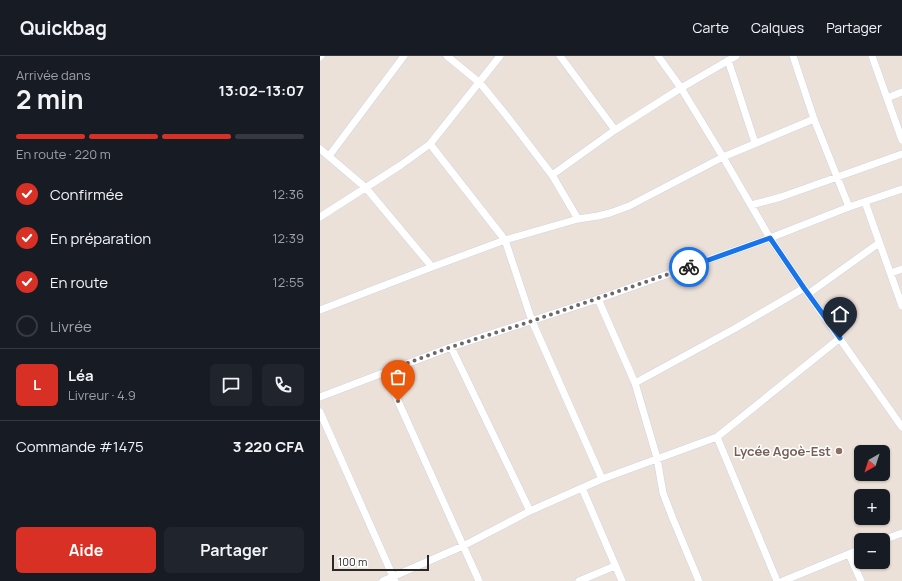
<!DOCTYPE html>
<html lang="fr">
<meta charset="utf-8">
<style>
:root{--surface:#171b24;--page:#20242c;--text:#f1f3f6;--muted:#9ea1a6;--line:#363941;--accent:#d93025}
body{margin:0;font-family:Manrope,sans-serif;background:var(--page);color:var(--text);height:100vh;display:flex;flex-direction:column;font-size:15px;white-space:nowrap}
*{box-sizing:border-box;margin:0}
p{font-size:13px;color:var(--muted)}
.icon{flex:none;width:22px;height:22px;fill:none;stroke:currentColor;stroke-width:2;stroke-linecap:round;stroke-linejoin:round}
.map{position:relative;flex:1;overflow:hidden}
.drawer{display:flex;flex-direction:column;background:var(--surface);width:320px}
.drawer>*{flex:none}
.needle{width:26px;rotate:219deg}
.controls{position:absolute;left:534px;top:389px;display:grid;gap:8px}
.controls a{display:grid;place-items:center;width:36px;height:36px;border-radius:6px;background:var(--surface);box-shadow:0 1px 3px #0004;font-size:20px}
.scale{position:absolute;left:12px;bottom:10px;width:97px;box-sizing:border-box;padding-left:4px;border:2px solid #282828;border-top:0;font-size:11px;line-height:14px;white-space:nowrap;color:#282828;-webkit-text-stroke:3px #fff;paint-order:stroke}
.pin{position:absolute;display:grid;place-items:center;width:34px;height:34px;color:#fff;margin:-41px -17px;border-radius:50% 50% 50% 0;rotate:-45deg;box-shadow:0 0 4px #0007}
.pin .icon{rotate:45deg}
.courier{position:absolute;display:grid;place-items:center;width:40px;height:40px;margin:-20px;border:3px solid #1a73e8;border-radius:50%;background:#fff;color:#222;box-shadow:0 1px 5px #0007}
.overview em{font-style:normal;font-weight:700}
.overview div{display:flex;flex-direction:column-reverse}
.overview{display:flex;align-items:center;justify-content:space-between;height:68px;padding:0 16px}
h1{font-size:26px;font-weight:700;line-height:30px}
.bar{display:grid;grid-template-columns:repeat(4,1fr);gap:6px 4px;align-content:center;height:48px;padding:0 16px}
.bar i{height:5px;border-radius:3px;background:var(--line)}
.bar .selected{background:var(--accent)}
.bar p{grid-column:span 4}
.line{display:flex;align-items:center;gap:10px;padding:0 16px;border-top:1px solid var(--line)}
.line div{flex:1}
.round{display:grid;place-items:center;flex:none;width:42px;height:42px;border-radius:6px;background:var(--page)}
ol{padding:0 16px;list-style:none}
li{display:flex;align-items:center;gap:12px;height:44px}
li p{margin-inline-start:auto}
li .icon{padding:4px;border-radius:50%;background:var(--accent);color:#fff;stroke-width:4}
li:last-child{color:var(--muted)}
li i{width:22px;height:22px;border:2px solid var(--line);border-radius:50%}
.cta{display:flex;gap:8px;margin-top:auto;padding:8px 16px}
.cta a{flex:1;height:46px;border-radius:6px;background:var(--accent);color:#fff;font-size:16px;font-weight:700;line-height:46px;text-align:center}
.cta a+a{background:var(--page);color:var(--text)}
header{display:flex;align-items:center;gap:24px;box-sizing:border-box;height:56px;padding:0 20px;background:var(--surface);border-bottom:1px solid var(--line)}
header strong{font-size:19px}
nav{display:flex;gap:22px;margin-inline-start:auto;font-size:14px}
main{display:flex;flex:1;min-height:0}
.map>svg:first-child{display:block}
</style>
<header>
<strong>Quickbag</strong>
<nav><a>Carte</a><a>Calques</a><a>Partager</a></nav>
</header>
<main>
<section class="drawer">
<div class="overview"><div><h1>2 min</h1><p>Arrivée dans</p></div><em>13:02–13:07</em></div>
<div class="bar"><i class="selected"></i><i class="selected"></i><i class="selected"></i><i></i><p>En route · 220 m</p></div>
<ol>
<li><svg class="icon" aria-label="check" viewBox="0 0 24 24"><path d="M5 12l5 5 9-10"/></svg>Confirmée<p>12:36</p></li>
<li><svg class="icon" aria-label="check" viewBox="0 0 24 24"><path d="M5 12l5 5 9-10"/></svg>En préparation<p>12:39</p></li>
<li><svg class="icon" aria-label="check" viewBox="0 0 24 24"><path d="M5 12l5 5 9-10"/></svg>En route<p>12:55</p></li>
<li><i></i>Livrée</li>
</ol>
<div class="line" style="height:72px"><b class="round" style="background:var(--accent);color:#fff">L</b><div><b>Léa</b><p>Livreur · 4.9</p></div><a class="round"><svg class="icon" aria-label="chat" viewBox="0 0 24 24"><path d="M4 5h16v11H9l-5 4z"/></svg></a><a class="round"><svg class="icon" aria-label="phone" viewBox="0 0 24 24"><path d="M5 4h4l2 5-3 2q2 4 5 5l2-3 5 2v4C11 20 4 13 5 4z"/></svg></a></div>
<div class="line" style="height:52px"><div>Commande #1475</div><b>3 220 CFA</b></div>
<div class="cta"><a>Aide</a><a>Partager</a></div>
</section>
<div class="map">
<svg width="582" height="525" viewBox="0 0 582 525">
<rect width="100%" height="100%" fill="#ece1d8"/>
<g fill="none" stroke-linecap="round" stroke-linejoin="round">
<defs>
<path id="minor" d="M127,0L160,27L186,59L232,119L258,163
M240,0L295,74
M338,0L361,32L403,101L450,182L484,232L582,371
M473,0L494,63L529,151
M552,0L582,84
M0,1L1,0
M408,4L435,87
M567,42L582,36
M110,88L185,184L212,265L282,423
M0,93L46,132L112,211
M9,100L84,0
M232,119L295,74L361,32L416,0
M545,146L582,250
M431,149L461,141L582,98
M0,161L81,109L110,88L180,0
M571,217L582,213
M488,238L559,187
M278,243L315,327L337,402L343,437L353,463L379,525
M0,254L112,211L185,184L258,163L278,160L290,157L309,150L403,101L494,63
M131,291L210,455
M65,316L159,525
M315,327L414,273L484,232
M0,341L131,291L278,243L450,182L529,151L582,133
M0,356L75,525
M397,381L457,525
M262,432L302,525
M563,484L582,477
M529,498L541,525
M63,525L143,490L210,455L282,423L397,381L520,282
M259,525L295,510
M463,525L541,493"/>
</defs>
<use href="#minor" stroke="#cdd4e3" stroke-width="8"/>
<use href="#minor" stroke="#fff" stroke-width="7"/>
</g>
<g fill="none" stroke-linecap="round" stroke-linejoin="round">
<path stroke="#6d6966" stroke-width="4" stroke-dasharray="0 7.2" d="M78,345L64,316L131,291L212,265L369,211"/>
<path stroke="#1a73e8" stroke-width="5" d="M369,211L450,182L484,232L520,282"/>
</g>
<circle fill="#8d6e63" stroke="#fff" stroke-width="1.5" cx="519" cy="395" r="4"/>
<g text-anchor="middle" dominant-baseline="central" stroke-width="3" stroke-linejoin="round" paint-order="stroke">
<g font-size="13" font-weight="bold" fill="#785e54" stroke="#fff" text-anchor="end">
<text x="511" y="395">Lycée Agoè-Est</text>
</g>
</g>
</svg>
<div class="controls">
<a><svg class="needle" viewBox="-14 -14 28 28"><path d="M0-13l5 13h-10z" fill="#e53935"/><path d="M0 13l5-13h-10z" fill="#9ea1a6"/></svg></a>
<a>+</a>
<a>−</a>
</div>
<div class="scale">100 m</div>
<div class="pin" style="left:78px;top:345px;background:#ea580c"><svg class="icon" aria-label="bag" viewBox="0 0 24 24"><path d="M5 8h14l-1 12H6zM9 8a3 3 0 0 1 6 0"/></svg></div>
<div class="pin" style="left:520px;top:282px;background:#1f2937"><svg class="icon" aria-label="home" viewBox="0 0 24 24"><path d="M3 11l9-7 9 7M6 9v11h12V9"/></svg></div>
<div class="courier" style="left:369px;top:211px"><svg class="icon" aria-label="bike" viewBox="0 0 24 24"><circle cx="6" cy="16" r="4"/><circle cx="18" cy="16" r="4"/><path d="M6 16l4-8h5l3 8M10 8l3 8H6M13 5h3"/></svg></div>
</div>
</main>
